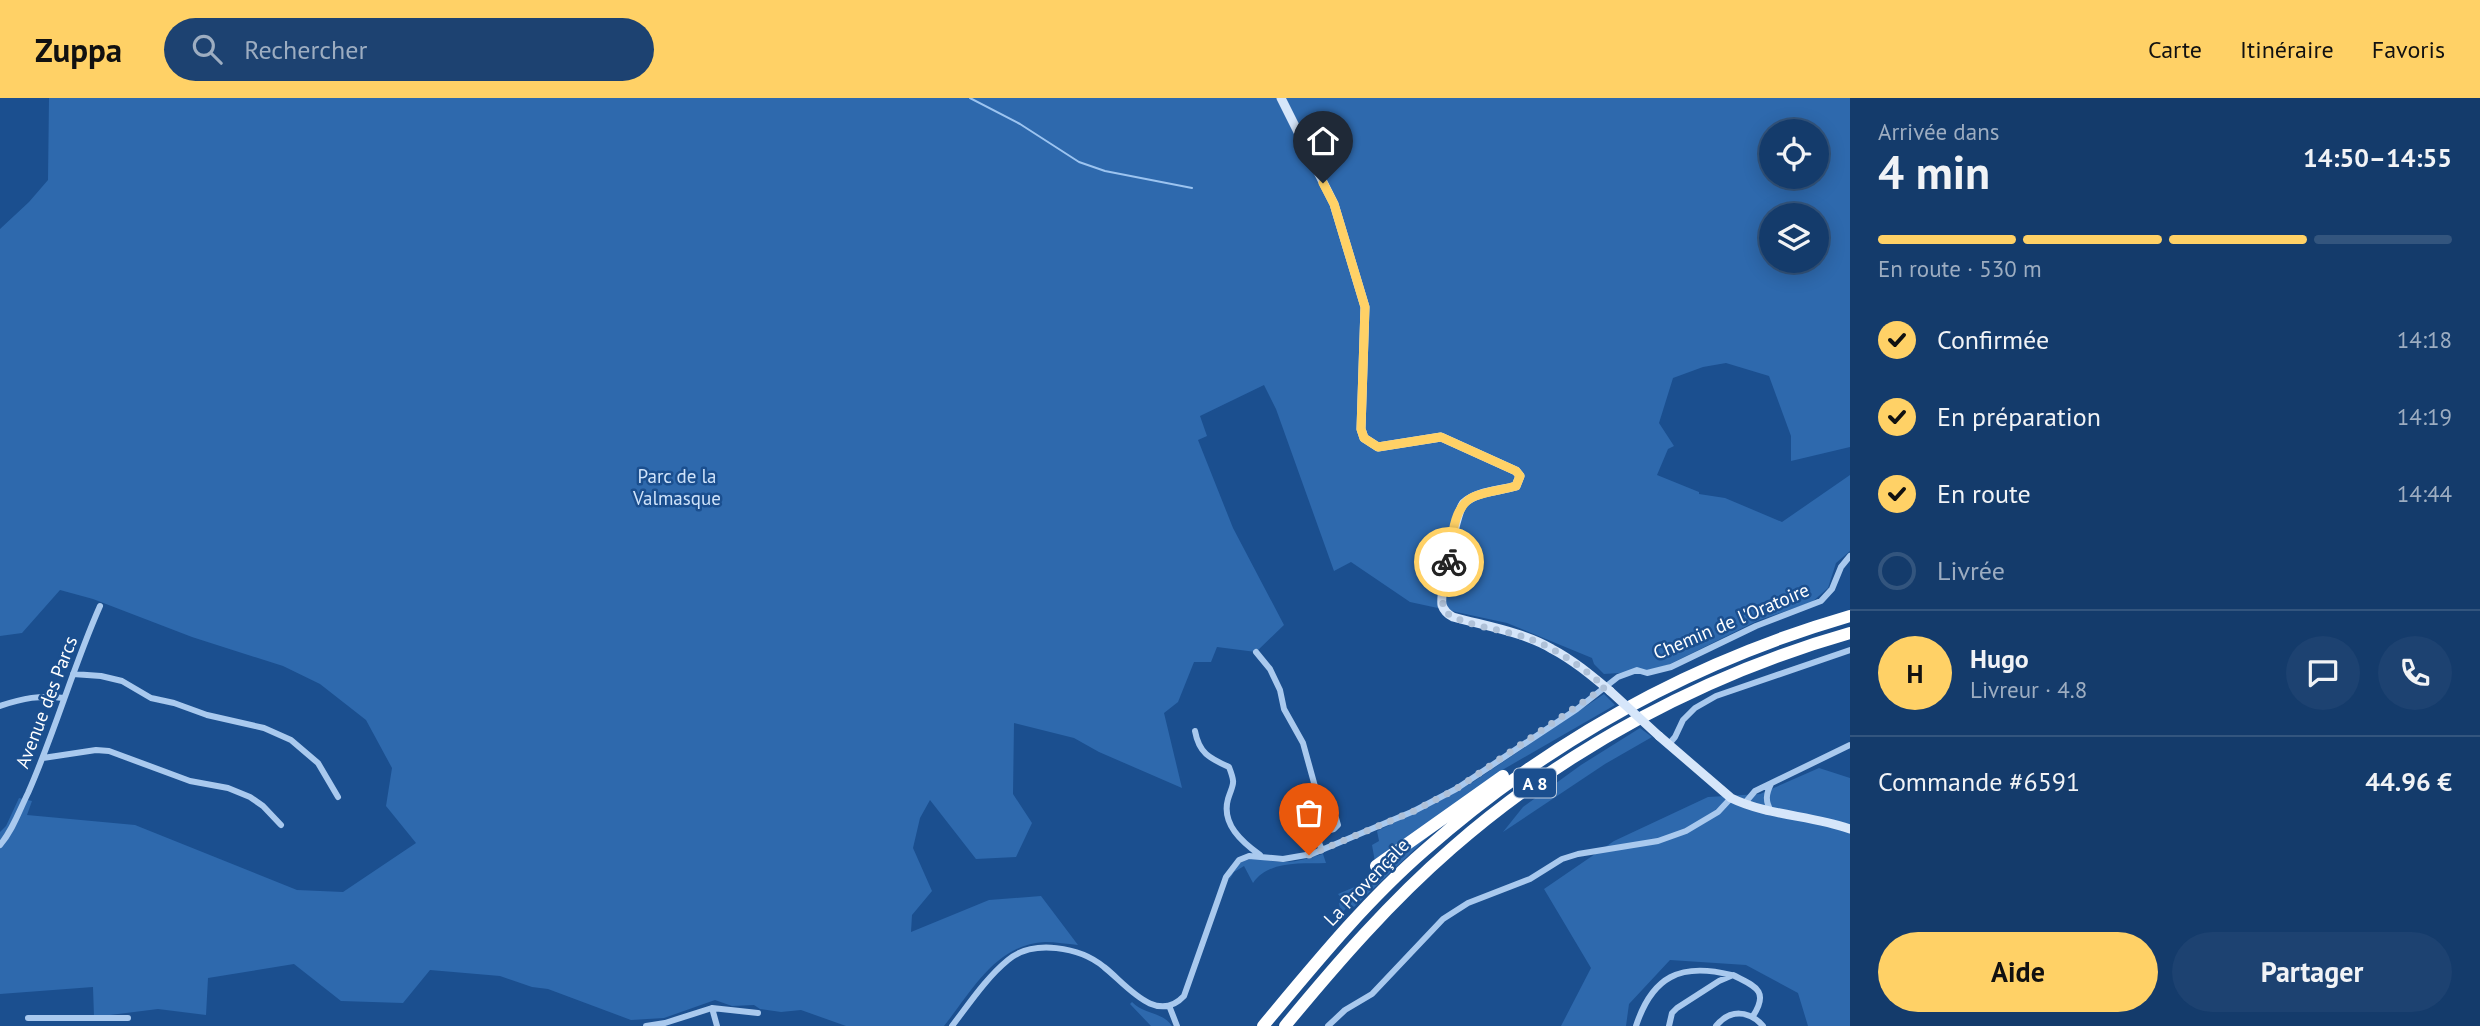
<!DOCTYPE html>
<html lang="fr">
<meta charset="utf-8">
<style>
:root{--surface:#143b6b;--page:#1d4271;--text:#f1f3f6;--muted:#9dadc1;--line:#33557e;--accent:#ffd166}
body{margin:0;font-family:"PT Sans",sans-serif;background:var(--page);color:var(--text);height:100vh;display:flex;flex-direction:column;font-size:26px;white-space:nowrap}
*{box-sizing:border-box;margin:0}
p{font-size:23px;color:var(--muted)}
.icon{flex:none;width:38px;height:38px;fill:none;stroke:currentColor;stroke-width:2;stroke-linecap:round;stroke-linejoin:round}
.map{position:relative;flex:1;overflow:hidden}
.sheet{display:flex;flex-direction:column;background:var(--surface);width:630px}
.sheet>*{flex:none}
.fabs{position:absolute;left:1759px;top:21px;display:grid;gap:14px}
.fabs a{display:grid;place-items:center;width:70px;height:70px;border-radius:50%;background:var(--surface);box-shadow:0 4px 18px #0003,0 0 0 2px var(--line);font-size:35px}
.pin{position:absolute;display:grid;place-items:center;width:60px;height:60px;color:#fff;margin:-72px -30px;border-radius:50% 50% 50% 0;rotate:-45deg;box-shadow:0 0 7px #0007}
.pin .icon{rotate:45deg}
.courier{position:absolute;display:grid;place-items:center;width:70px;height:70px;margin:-35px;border:5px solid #ffd166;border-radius:50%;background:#fff;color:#222;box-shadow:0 2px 9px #0007}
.headline em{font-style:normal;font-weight:800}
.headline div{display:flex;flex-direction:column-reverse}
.headline{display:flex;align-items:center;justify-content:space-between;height:119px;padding:0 28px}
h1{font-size:46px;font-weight:800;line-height:52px}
.bar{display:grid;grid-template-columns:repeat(4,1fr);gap:10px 7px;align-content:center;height:84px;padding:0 28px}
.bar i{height:9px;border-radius:5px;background:var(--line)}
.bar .selected{background:var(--accent)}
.bar p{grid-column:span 4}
.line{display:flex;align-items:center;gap:18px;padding:0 28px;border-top:2px solid var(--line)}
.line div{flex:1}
.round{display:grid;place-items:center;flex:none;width:74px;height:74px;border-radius:37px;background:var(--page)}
ol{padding:0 28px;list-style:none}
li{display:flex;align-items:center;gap:21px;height:77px}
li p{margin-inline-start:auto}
li .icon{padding:7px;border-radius:50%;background:var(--accent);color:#111;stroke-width:4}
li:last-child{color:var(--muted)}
li i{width:38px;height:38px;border:4px solid var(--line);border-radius:50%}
.button{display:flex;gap:14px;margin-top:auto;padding:14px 28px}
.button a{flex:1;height:80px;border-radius:42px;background:var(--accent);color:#111;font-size:28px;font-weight:800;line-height:80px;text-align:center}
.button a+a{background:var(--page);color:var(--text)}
header{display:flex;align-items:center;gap:42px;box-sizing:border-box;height:98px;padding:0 35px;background:var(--accent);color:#111}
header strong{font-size:33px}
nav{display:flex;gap:38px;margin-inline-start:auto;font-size:24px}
.search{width:490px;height:63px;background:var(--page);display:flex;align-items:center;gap:18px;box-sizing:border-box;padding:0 24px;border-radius:38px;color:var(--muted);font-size:26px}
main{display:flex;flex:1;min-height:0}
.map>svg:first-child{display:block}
</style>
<header>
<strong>Zuppa</strong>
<div class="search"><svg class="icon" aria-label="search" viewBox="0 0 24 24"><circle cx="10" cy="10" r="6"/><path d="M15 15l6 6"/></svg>Rechercher</div>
<nav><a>Carte</a><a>Itinéraire</a><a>Favoris</a></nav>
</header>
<main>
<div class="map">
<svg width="1850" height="928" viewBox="0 0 1850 928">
<rect width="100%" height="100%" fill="#1b4f8f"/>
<path fill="#2e69ad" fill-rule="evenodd" d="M49,0H1850V349L1791,363V338L1769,278L1726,265L1703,269L1673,280L1659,325L1674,348L1668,351L1657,377L1699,394V396L1725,400L1782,424L1850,377V453L1836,465L1828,490L1812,504L1757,523L1670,566L1651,573L1604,576L1594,566L1592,560L1507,525L1410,504L1351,464L1334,473L1276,311L1264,287L1200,318L1207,338L1198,342L1233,430L1284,527L1256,554L1217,549L1211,564H1194L1178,604L1164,615L1182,690L1099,654L1074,640L1014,625L1013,696L1032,725L1016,759L976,761L930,702L920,720L913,750L932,793L912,817L911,834L989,802L1041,798L1078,847C1067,846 1056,844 1045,844C996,846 972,893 944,928H846L801,912L781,914L760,911L754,907L732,908L715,902L664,920L631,922L548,891L532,889L500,878L430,872L403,905L341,903L294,866L208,880L206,917L158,911L94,919L93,889L0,896V734L6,728L19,700L32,703L27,717L135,727L297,792L343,794L416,745L386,708L392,670L366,622L320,586L283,568L192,539L93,501L60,492L22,535L0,538V131L29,104L48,82ZM1771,33H1816V79H1771ZM1771,117H1816V163H1771Z
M1604,596L1615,607L1504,671L1375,764L1372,747L1379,743L1377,733L1447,699L1473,684Z
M1640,630L1652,639L1605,666L1503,734L1523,709L1581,667Z
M1819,670L1850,680V928H1808L1798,895L1746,867L1670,862L1629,906L1626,928H1561L1591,870L1544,791L1614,743L1708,699L1760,696Z
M1431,736L1354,809L1350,806L1341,816L1339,805L1343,802L1338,796L1364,785L1385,767Z
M1323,756L1326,765C1301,766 1269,762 1253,785L1244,768L1234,774L1229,782C1241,750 1261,764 1285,764C1298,764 1311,759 1323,756Z
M1132,904C1143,916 1163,914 1172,928H1151L1130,906Z"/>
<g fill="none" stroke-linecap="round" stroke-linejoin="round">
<path stroke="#9cc4f0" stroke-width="2" d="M970,0L1020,26L1079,64L1105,73L1192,90"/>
<path stroke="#a9c9ee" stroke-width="6" d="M1256,554L1270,571L1280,592L1284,611L1303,645L1316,692L1322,706L1336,720L1338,727L1334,731L1322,734L1319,745L1322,752
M73,576L101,578L122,583L151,600L174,605L207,617L264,630L291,642L318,665L338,699
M0,608C23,600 40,597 64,600
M1195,633C1199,655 1209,660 1229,669C1236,687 1233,685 1228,701C1221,726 1242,744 1260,757
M1669,646L1675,639L1683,622L1695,610L1716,598L1850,552
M43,660L96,652L109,653L190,683L228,690L250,699L263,708L281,727
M1744,706L1755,693L1850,647
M1771,713C1765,703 1766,696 1771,686
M0,747C13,732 19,713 28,695C55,634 73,569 100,508
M712,910L758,915
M1170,910L1177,928
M28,920H128
M646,928L665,925L712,910L717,928
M952,928C969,906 986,880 1008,862C1033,841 1080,849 1104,869C1125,885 1156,928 1184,898L1226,779L1239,762L1249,758L1283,761L1312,756L1414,713L1456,691L1577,611L1618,579L1637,572L1647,575L1671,569L1756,528L1821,503L1832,491L1841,469L1850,458
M1328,928L1345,912L1372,896L1443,821L1468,805L1530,781L1562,761L1578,756L1658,743L1686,733L1718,714L1731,700
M1636,928C1652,879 1680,864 1731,877
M1669,928L1672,915L1677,910L1719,883L1733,877C1754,888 1770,892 1753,918
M1716,928C1730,911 1749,912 1763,928"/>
<path stroke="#d6e6fa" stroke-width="9" d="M1281,0L1334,106L1365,209L1361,331L1364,340L1378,349L1441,339L1516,373L1520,378L1516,388C1500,393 1477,393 1464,405C1456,413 1440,496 1442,507C1444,513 1447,516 1453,519C1485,528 1523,534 1552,551C1573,562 1592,578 1610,593
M1659,638L1731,700C1768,718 1811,717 1850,731"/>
<path stroke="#fff" stroke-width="12" d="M1376,768L1503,678
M1263,928C1314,867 1365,804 1425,752C1549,643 1691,564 1850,518
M1285,928C1337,865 1390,804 1452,750C1565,651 1705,576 1850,535"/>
<path stroke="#d6e6fa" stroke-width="9" d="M1610,593L1659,638"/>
</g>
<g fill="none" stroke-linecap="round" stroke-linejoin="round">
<path stroke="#afc1d8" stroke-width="7" stroke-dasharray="0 12.6" d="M1309,757L1414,713L1456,691L1605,589C1582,569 1556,550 1527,540C1502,531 1470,529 1448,516C1436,502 1445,480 1449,464"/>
<path stroke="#ffd166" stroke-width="9" d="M1323,85L1334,106L1365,209L1361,331L1364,340L1378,349L1441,339L1516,373L1520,378L1516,388C1503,392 1486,393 1473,399C1452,409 1452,443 1449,464"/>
</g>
<g text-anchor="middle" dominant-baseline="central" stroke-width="5" stroke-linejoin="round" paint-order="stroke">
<rect fill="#1b4f8f" stroke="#bbcadd" stroke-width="2" x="1514" y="670.5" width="42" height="29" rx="5"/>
<g font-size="18" font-weight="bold" fill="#fff">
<text x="1535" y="685">A 8</text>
</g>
<g font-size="19" fill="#cfe3fa" stroke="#1b4f8f">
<text x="677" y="378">Parc de la<tspan x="677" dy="22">Valmasque</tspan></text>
</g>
<g font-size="19" fill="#fff" stroke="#1b4f8f">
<text transform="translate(1731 523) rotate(-23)">Chemin de l'Oratoire</text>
<text transform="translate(46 604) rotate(-69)">Avenue des Parcs</text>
<text transform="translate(1366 784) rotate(-46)">La Provençale</text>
</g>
</g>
</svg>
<div class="fabs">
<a><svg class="icon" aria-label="locate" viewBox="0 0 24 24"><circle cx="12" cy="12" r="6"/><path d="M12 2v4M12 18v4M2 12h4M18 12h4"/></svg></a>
<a><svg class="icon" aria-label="layers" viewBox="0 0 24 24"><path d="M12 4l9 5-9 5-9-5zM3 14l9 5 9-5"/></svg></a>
</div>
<div class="pin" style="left:1309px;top:757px;background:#ea580c"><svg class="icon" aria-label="bag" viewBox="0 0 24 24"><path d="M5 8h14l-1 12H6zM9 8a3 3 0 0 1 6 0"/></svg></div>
<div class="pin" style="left:1323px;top:85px;background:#1f2937"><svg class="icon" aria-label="home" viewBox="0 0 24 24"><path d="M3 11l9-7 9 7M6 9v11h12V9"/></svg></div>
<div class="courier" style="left:1449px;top:464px"><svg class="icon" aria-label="bike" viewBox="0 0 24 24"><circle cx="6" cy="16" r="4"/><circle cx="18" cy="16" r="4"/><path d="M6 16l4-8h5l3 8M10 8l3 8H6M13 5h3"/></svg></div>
</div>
<section class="sheet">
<div class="headline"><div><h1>4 min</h1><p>Arrivée dans</p></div><em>14:50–14:55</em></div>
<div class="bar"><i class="selected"></i><i class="selected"></i><i class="selected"></i><i></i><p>En route · 530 m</p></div>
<ol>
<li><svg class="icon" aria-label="check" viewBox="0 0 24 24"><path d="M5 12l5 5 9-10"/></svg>Confirmée<p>14:18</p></li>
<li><svg class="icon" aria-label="check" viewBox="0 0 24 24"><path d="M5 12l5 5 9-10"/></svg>En préparation<p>14:19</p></li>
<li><svg class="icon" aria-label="check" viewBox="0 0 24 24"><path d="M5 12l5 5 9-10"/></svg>En route<p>14:44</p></li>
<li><i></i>Livrée</li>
</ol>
<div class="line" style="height:126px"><b class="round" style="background:var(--accent);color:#111">H</b><div><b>Hugo</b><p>Livreur · 4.8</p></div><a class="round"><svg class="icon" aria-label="chat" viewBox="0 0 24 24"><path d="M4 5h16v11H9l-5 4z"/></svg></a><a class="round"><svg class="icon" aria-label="phone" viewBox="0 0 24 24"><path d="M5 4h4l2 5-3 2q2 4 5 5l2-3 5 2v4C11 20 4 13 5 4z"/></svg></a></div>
<div class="line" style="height:91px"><div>Commande #6591</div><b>44.96 €</b></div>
<div class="button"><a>Aide</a><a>Partager</a></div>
</section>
</main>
